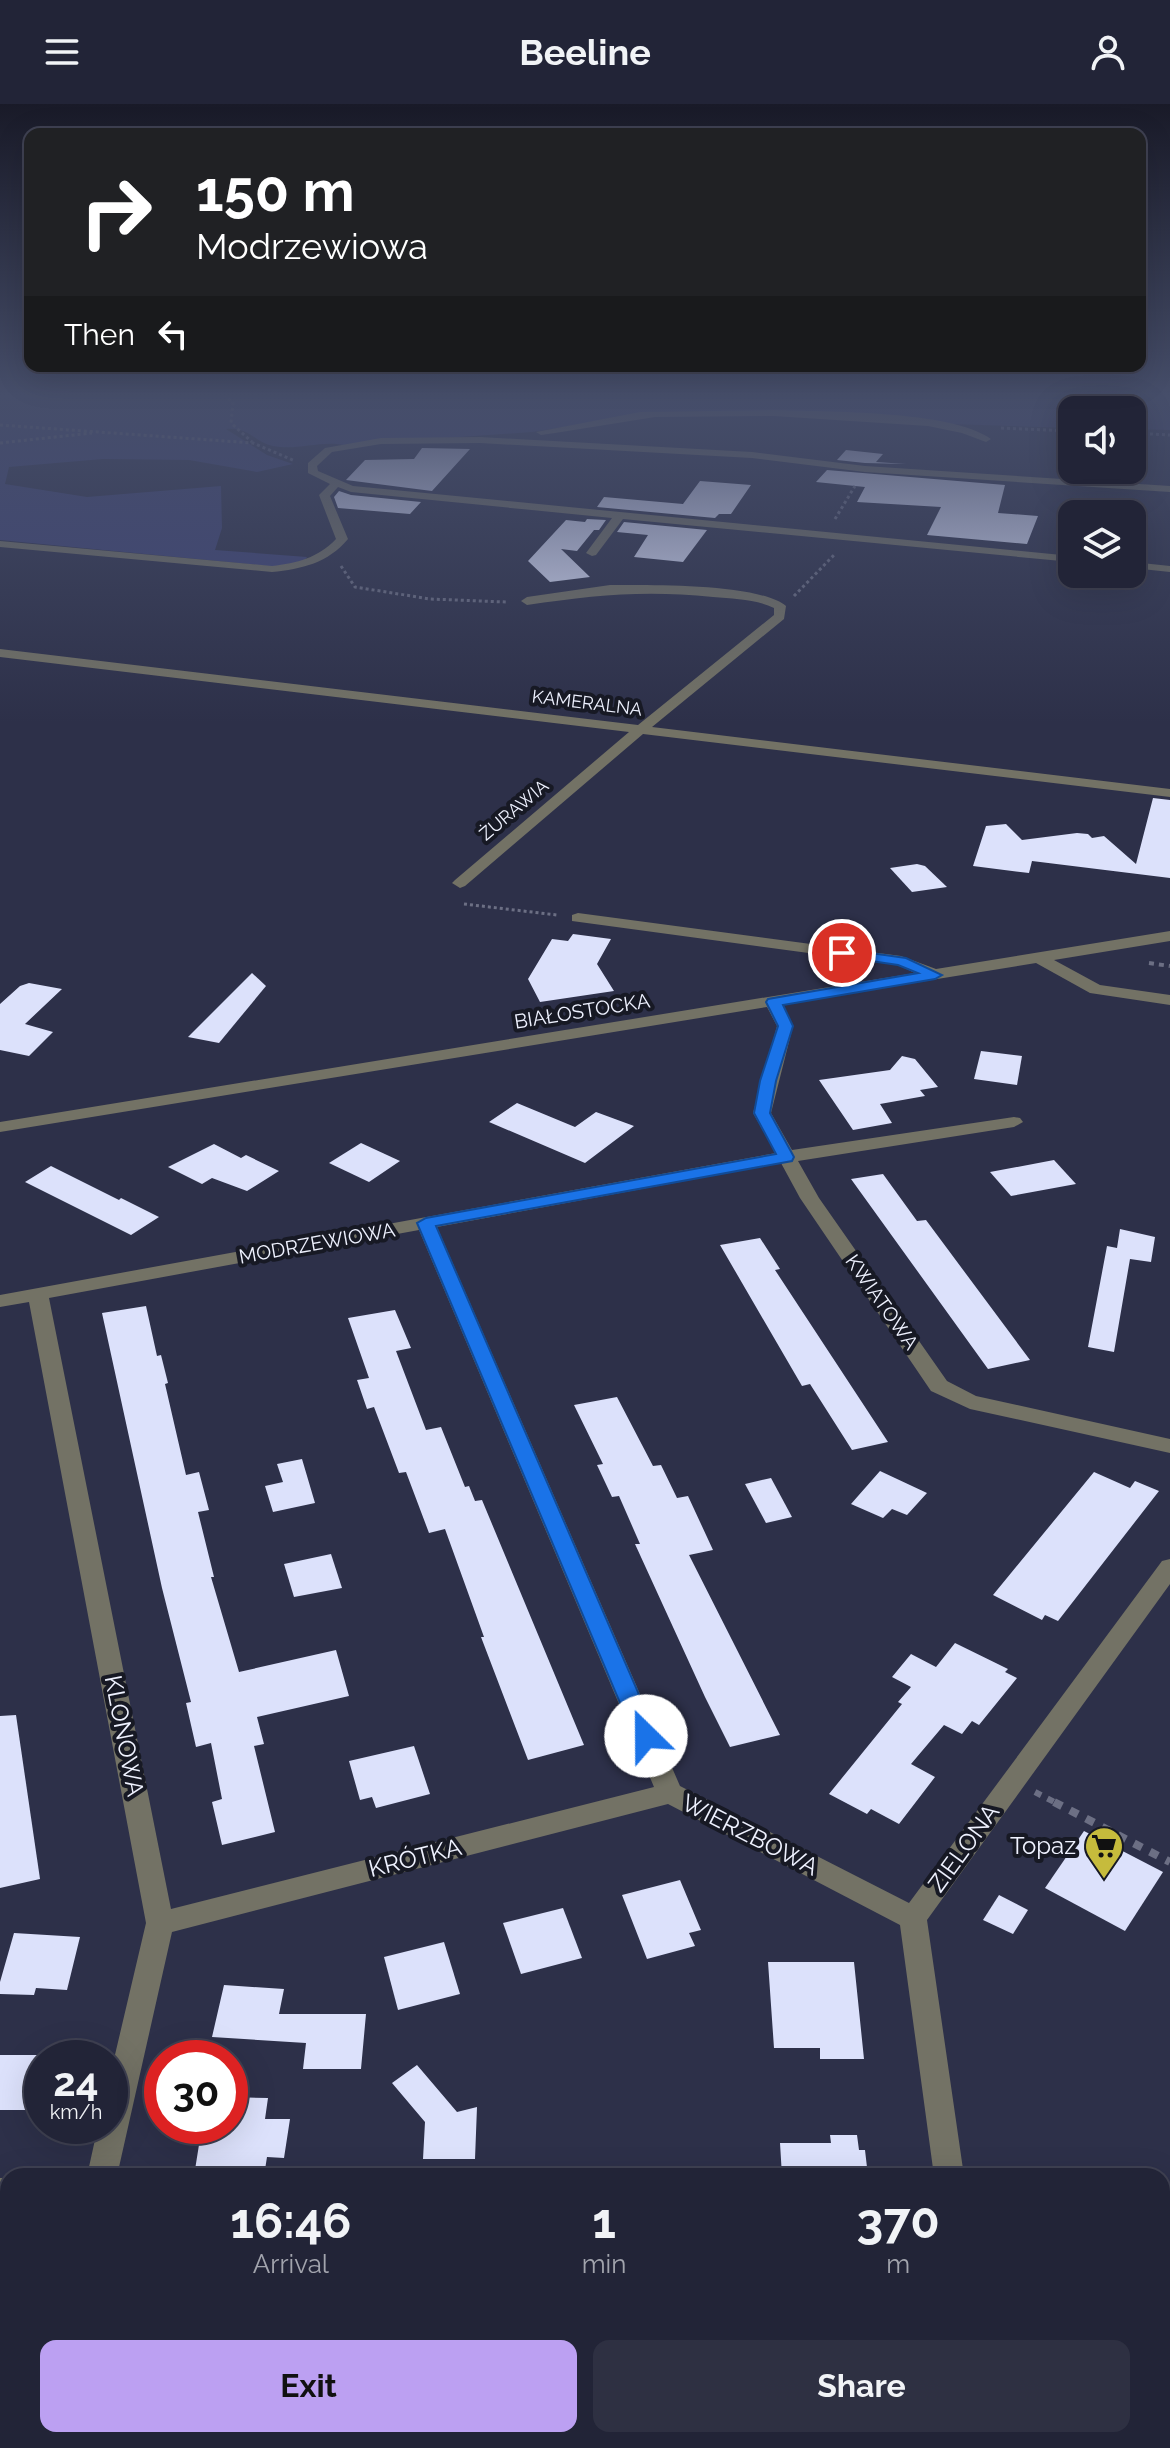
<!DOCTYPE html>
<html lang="en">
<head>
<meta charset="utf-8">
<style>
	:root { --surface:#222437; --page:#2e3042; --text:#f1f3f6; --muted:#a2a4ad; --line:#3f4152; --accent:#bca0f2 }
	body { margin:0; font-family:Raleway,sans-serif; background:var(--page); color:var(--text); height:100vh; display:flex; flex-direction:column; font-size:30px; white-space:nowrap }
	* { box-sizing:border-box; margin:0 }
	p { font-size:26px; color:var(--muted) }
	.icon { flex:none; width:44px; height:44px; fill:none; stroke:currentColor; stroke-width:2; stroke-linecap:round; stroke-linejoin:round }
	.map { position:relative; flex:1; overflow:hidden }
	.drawer { position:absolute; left:0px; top:2064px; width:1170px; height:280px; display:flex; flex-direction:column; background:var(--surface); border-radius:24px 24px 0 0; box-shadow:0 8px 32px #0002,0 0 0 2px var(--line) }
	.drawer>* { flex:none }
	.banner { position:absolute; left:24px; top:24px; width:1122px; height:244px; border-radius:16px; box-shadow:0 8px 32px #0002,0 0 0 2px var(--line); background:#202124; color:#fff; overflow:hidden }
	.buttons { position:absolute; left:1058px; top:292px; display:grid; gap:16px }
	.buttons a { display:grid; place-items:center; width:88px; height:88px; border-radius:16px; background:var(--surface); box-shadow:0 8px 32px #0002,0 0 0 2px var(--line); font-size:40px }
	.speed { position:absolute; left:24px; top:1936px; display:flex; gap:16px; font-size:40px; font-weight:700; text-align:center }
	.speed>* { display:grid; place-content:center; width:104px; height:104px; border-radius:50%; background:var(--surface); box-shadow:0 8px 32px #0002,0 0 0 2px var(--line); line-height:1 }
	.speed small { font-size:20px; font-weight:400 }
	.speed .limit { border:12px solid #d22; background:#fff; color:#111 }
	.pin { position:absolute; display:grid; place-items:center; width:68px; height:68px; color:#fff; margin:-34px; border:4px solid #fff; border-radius:50%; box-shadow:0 2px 8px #0007 }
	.me { position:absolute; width:88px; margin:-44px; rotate:337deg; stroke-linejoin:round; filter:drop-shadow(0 0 6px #0008) }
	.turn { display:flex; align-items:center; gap:28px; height:168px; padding:0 40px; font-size:36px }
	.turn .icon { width:104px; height:104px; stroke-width:2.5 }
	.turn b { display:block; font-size:56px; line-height:68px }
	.then { display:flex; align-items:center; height:76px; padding:0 40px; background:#0003; gap:16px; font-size:30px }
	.eta { display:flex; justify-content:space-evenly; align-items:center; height:136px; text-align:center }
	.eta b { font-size:48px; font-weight:700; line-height:56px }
	.cta { display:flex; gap:16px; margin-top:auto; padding:16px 40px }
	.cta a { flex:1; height:92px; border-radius:16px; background:var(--accent); color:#111; font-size:32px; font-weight:700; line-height:92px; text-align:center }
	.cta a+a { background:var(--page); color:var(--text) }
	header { display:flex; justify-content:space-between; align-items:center; height:104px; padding:0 40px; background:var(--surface); font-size:36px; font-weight:700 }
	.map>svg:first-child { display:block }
	.green { fill:#3e4376 }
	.building { fill:#dce1fb }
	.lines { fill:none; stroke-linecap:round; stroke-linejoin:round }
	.path-far3 { stroke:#6c6f84; stroke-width:3; stroke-dasharray:3 3; stroke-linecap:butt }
	.path-far2 { stroke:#6c6f84; stroke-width:4; stroke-dasharray:5 5; stroke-linecap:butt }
	.path-far1 { stroke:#6c6f84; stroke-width:6; stroke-dasharray:7 7; stroke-linecap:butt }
	.path { stroke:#6c6f84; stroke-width:8; stroke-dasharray:9 9; stroke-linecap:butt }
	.minor { fill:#737265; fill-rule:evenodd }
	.route { fill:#1a73e8; stroke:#114b97; stroke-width:2 }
	.labels { text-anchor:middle; stroke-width:8; stroke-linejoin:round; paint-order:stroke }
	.far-street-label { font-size:18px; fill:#eff2ff; stroke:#171924 }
	.street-label { font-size:20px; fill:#eff2ff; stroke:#171924 }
	.near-street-label { font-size:24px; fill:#eff2ff; stroke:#171924 }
	.near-poi-label { font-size:24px; fill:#eff2ff; stroke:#171924; text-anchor:end }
</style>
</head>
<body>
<header><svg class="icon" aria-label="menu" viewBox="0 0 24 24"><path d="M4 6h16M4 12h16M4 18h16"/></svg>Beeline<svg class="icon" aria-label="person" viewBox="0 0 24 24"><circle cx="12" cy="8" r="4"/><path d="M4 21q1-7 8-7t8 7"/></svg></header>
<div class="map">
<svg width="1170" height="2344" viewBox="0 0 1170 2344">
	<rect width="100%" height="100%" fill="#2d3049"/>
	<path class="green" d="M0 291H1170V326L1132 325V306H1072V324L951 320 858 310 696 307 661 308 532 328 344 341C320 336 297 347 273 342 254 338 250 323 226 325L267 351 293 360 257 368 189 356 103 355 9 363 5 380 87 393 221 382 222 424 215 446 307 453 303 459 278 463 0 436Z"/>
	<g class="building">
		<polygon points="422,344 470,345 432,387 346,376 365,356 414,355"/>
		<polygon points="846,346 883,350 876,358 906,360 865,359 837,356"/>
		<polygon points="827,366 1005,381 998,409 1038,412 1027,440 927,431 941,403 857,398 865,383 816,378"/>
		<polygon points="700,377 751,381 731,410 719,410 715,414 597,403 604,393 683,400"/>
		<polygon points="339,387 351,391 421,398 410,410 338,404 334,393"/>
		<polygon points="587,415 606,416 599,426 594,426 577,447 561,445 590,473 550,478 528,457 566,416 585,418"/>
		<polygon points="624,418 707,426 683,458 634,453 648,431 617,428"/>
		<polygon points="1153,694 1170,696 1170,774 1032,757 1029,769 973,762 986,722 1006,720 1022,736 1077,729 1088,730 1092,734 1104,732 1136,760"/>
		<polygon points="917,760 925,762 947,783 912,788 890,764"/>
		<polygon points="573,830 611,835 597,860 614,887 540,898 528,875 552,835 568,837"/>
		<polygon points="252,869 266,882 219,939 188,933"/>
		<polygon points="29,879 62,885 25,920 53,928 29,952 0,946 0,900 20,882"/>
		<polygon points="981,947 1022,952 1017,981 974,975"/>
		<polygon points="902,952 915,955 938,983 920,986 925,992 880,1000 892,1019 853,1026 819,976 890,966"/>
		<polygon points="517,999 575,1023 596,1008 634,1022 585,1059 489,1018"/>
		<polygon points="361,1039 400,1057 369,1078 329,1059"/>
		<polygon points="214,1040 241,1054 246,1051 279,1067 247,1087 212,1074 202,1080 168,1063"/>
		<polygon points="1054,1056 1076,1080 1011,1092 990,1068"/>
		<polygon points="51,1062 119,1096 121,1094 159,1113 131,1131 25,1078"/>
		<polygon points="883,1070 917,1117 926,1116 1030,1256 988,1265 851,1075"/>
		<polygon points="1120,1125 1155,1133 1151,1158 1130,1155 1114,1248 1088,1243 1107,1142 1117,1144"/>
		<polygon points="760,1134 780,1165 775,1166 888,1338 852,1346 810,1280 802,1282 720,1141"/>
		<polygon points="146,1202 157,1252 161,1251 168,1279 165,1280 186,1371 199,1368 209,1406 198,1408 214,1473 211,1473 239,1568 336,1546 349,1592 257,1613 264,1640 254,1642 275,1728 222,1741 212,1698 222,1695 211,1639 196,1643 186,1599 191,1598 162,1484 102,1209"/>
		<polygon points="395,1206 411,1244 396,1247 426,1326 441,1323 465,1383 469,1382 475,1397 482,1396 584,1641 528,1656 481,1533 484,1533 445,1425 429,1429 406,1368 399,1369 374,1303 367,1305 357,1276 369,1274 348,1214"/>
		<polygon points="617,1293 653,1362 661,1361 677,1394 688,1392 713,1446 689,1451 780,1631 730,1643 705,1593 635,1440 640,1440 619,1392 612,1393 597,1361 603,1360 574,1301"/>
		<polygon points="302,1355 315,1399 273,1408 265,1382 283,1378 277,1360"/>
		<polygon points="880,1367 927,1389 907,1411 892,1405 883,1414 851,1400"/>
		<polygon points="1094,1368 1130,1384 1135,1377 1159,1387 1058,1517 1045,1511 1042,1516 993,1491"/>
		<polygon points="771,1374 792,1413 766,1419 745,1380"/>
		<polygon points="331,1450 342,1484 294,1493 284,1460"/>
		<polygon points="955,1539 1008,1565 1005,1568 1017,1574 979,1621 972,1617 962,1630 944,1621 911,1660 935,1673 899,1720 871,1705 867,1710 829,1690 902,1600 898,1598 911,1583 892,1573 911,1550 936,1563"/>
		<polygon points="16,1611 40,1775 0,1784 0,1612"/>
		<polygon points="414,1642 430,1690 376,1704 372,1693 360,1696 349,1657"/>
		<polygon points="1084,1727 1163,1768 1125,1827 1045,1784"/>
		<polygon points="680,1776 701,1826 689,1829 695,1842 647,1855 622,1791"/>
		<polygon points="999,1791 1028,1806 1013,1830 983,1816"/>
		<polygon points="563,1804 582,1854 521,1870 503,1819"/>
		<polygon points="14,1829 80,1833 67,1886 36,1884 34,1891 0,1890 0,1878"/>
		<polygon points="444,1838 460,1890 398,1906 384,1853"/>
		<polygon points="768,1858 854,1858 864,1955 820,1955 820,1944 774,1944"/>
		<polygon points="224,1881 284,1885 279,1910 366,1910 361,1965 303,1965 306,1939 212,1933"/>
		<polygon points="0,1951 42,1951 42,1991 38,2006 0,2006"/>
		<polygon points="417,1961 457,2008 477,2003 475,2055 423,2055 425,2018 392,1979"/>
		<polygon points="230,1993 268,1994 265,2015 290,2015 284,2054 267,2053 264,2072 194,2072 202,2022 230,2022"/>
		<polygon points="830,2031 857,2031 859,2046 865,2046 868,2072 782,2072 780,2039 831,2039"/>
	</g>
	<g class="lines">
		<g class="path-far3">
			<polyline points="223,291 233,298 231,319 252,338"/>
			<polyline points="0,321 253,339 295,357"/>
			<polyline points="1001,324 1072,327"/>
			<polyline points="1132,329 1170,331"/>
			<polyline points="0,339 92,329"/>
			<polyline points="835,415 855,382"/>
			<polyline points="341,462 355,483 430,495 506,498"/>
			<polyline points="794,492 834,451"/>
			<polyline points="464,800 557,811"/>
		</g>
		<polyline class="path-far2" points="1149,859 1170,862"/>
		<polyline class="path-far1" points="1035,1688 1058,1700"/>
		<polyline class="path" points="1054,1698 1170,1758"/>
		<g class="minor">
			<path d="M774 306C826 308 951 306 991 335L986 338 962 329 928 322 774 312 655 313 555 329 541 331 536 328 640 308Z"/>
			<path d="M480 333 752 348 865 362 1170 382V388L865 368 752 354 480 339 381 340 332 348 317 362 318 367 353 382 1072 452V458L623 415 596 451 592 452 586 449 612 414 351 388 338 383 330 392 348 435C328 459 302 465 272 468L0 443V437L272 462C297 459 318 454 336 435L319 391 330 380 308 369V359L325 344 381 334Z"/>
			<polygon points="1132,458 1170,462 1170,468 1132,464"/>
			<path d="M610 481C649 481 758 479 786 502L784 515 652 623 1170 685V693L643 630 465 782 460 784 452 779 455 776 629 628 0 553V545L638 621 774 511V504C755 495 734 495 713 493 644 486 595 491 527 501L521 497 527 493Z"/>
			<path d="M578 809 901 852 936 865 1170 827V837L1054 856 1100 881 1170 891V901L1090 889 1036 859 782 900 793 922 771 1009 792 1046 1014 1013 1020 1014 1023 1018 1014 1023 798 1057 819 1094 947 1277 976 1292 1170 1335V1349L970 1305 931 1287 800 1094 781 1059 437 1123 680 1682 909 1799 1162 1457 1170 1455V1480L927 1816 964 2072H934L900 1821 668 1700 172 1828 117 2072H87L98 2022H110V1972L146 1819 29 1198 0 1203V1191L776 1049 753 1009 777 922 767 903 0 1028V1018L915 869 898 861 572 817V811ZM419 1126 654 1683 171 1805 49 1194Z"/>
			<rect x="0" y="2074" width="8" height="30"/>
			<polygon points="41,2336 75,2336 74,2344 40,2344"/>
			<polygon points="419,2336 453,2336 452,2344 418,2344"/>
			<polygon points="970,2336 1004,2336 1005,2344 971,2344"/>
		</g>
	</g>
	<linearGradient id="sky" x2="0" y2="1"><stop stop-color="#191a28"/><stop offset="0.47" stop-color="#464e6a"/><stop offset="1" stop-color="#464e6a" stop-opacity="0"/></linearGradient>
	<rect width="1170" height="619" fill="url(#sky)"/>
	<polygon class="route" points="842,845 906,854 942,871 935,875 783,901 793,922 776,977 770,1009 794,1053 792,1057 436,1122 657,1632 654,1639 646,1641 638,1639 634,1632 417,1119 426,1114 776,1050 754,1009 760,977 778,922 766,898 768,895 918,869 898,861 837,852 835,849"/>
	<defs>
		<symbol id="supermarket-pin" viewBox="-11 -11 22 30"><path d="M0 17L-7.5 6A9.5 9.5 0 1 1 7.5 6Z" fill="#c6bb3c" stroke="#171924"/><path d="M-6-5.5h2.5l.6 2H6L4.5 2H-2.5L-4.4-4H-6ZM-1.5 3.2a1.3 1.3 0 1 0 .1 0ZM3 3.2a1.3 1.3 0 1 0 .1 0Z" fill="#111"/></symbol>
	</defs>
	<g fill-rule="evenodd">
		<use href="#supermarket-pin" x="1082" y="1720" width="44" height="60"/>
	</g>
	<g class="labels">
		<g class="far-street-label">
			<text transform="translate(587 599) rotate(7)" y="6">KAMERALNA</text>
			<text transform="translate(514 706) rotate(-40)" y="6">ŻURAWIA</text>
		</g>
		<g class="street-label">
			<text transform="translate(582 907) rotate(-9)" y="7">BIAŁOSTOCKA</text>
			<text transform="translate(317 1139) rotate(-10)" y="7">MODRZEWIOWA</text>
			<text transform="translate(882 1198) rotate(55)" y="7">KWIATOWA</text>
		</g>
		<g class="near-street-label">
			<text transform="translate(124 1632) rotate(79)" y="8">KLONOWA</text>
			<text transform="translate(750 1731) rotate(27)" y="8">WIERZBOWA</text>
			<text transform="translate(964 1744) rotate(-54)" y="8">ZIELONA</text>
			<text transform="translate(415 1754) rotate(-14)" y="8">KRÓTKA</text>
		</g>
		<g class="near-poi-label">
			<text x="1076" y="1750">Topaz</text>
		</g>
	</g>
</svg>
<div class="buttons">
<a><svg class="icon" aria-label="sound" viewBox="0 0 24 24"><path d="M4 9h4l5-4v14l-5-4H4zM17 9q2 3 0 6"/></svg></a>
<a><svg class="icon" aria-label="layers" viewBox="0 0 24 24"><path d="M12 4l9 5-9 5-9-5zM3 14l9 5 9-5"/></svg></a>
</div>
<div class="speed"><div>24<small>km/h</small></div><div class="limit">30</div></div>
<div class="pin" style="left:842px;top:849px;background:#d93025"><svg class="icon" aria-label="arrive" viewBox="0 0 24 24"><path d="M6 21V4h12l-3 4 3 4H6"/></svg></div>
<svg class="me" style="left:646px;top:1632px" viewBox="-20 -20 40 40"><circle r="19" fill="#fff"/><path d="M0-13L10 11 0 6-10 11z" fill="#1a73e8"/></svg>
<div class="banner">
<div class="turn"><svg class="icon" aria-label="right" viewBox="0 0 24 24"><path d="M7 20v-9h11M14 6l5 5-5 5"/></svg><div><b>150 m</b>Modrzewiowa</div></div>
<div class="then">Then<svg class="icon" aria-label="left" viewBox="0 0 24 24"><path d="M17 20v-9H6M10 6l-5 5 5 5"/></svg></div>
</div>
<section class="drawer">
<div class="eta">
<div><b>16:46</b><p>Arrival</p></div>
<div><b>1</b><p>min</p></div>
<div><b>370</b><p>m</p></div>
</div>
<div class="cta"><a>Exit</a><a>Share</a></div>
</section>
</div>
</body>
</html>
